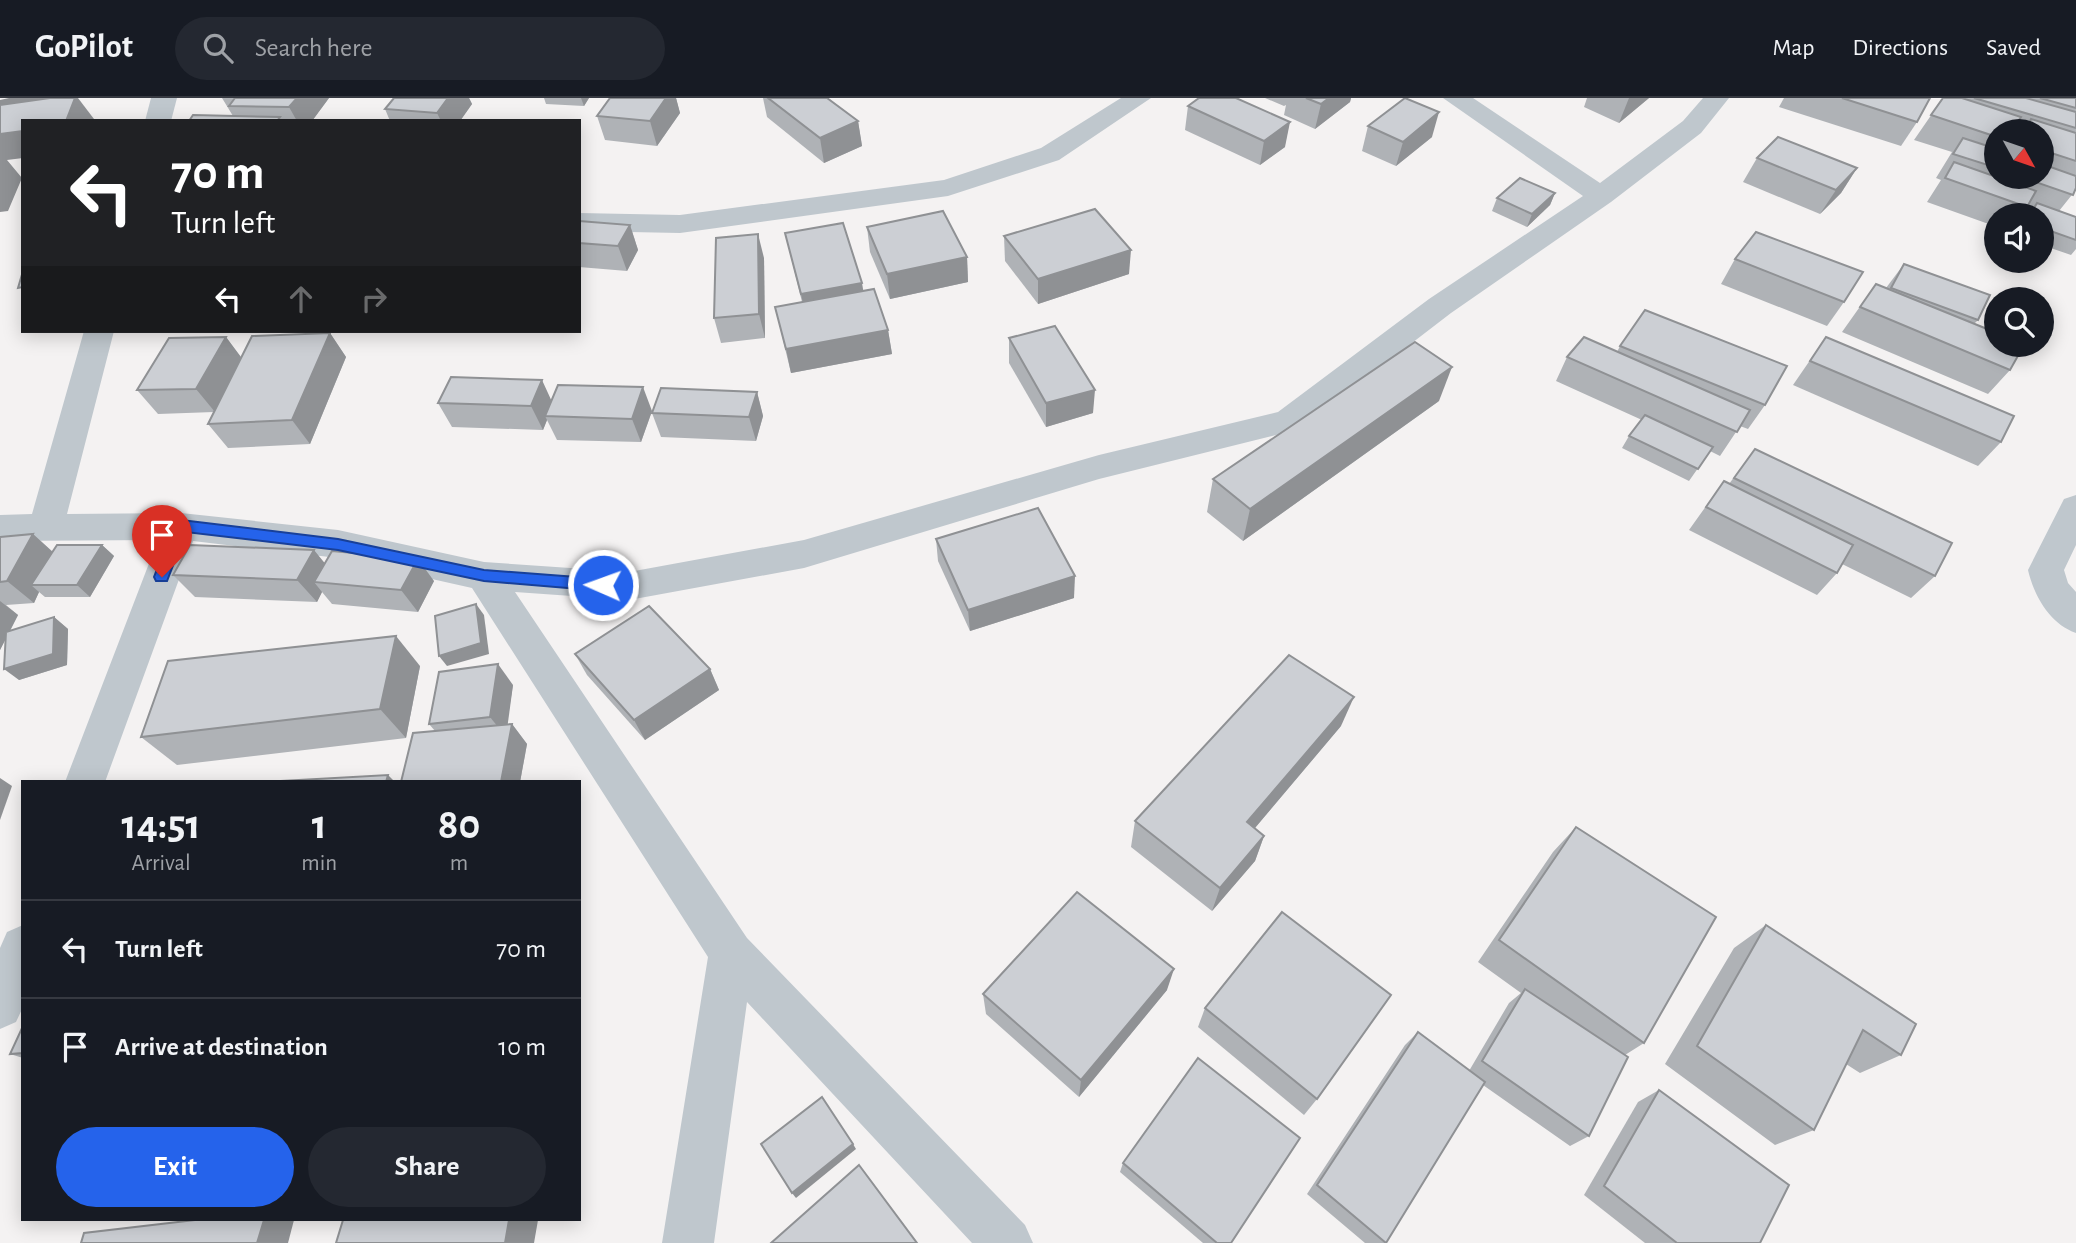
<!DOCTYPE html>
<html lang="en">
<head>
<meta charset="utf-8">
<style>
	:root { --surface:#171b24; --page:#242831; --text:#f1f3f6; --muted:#9ea1a6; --line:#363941; --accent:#2563eb }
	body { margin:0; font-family:"Alegreya Sans",sans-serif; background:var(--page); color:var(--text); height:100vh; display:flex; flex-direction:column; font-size:26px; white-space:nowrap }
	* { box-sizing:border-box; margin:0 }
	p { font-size:23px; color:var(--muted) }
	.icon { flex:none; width:38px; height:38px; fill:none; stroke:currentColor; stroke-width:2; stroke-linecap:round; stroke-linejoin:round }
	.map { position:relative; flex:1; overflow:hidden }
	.drawer { position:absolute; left:21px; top:682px; width:560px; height:441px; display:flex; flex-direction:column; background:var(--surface); border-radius:0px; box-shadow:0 4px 18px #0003 }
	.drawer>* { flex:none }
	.hud { position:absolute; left:21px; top:21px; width:560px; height:214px; border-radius:0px; box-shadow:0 4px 18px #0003; background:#202124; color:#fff; overflow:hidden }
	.needle { width:46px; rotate:130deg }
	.fabs { position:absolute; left:1984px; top:21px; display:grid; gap:14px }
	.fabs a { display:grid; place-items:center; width:70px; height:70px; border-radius:50%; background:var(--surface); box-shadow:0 4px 18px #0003; font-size:35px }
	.pin { position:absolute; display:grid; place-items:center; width:60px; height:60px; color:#fff; margin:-72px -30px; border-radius:50% 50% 50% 0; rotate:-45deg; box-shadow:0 0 7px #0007 }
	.pin .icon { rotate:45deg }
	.me { position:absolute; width:77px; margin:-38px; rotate:272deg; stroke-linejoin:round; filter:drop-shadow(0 0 5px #0008) }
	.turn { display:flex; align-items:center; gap:24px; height:147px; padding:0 35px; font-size:32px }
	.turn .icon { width:91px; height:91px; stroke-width:2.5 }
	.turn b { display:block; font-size:49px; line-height:60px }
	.lanes { display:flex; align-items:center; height:66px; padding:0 35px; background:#0003; justify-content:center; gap:35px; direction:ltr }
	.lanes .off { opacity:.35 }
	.eta { display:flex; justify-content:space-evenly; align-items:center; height:119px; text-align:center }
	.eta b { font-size:42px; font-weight:700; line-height:49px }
	.cta { display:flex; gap:14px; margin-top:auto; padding:14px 35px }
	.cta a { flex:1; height:80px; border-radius:42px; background:var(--accent); color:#fff; font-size:28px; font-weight:700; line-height:80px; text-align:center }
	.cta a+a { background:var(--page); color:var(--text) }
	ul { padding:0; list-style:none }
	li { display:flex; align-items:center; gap:21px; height:98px; padding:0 35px; border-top:2px solid var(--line) }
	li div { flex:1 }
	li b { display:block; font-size:26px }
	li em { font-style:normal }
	header { display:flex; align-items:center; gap:42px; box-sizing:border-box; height:98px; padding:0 35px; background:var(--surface); border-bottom:2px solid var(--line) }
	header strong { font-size:33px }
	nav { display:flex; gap:38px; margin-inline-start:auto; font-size:24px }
	.search { width:490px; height:63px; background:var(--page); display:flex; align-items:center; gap:18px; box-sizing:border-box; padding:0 24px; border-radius:38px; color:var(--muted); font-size:26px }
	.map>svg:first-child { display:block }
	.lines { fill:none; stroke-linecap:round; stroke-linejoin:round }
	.minor { fill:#bfc7cd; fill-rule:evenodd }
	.wall { fill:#afb2b6; fill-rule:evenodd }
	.shaded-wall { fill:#8f9194 }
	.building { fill:#cccfd4; stroke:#8f9194; stroke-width:2 }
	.route { fill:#2563eb; stroke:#184099; stroke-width:2 }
</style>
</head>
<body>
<header>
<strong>GoPilot</strong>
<div class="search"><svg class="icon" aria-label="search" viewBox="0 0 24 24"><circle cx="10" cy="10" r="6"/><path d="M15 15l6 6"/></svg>Search here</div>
<nav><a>Map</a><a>Directions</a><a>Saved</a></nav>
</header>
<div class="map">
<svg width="2076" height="1145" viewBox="0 0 2076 1145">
	<rect width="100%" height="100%" fill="#f4f2f2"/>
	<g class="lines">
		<g class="minor">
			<polygon points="151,0 177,0 171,23 145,23"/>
			<polygon points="1121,0 1151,0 1059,62 948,98 680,135 579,133 579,115 680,117 944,82 1041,50"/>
			<polygon points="1443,0 1473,0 1600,85 1683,23 1703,0 1729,0 1701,35 1611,104 1451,215 1300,331 1099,381 804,470 629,502 515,494 747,840 1025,1127 1033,1145 972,1145 747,904 714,1145 662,1145 708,859 472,490 338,460 193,443 105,684 65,684 158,442 0,443 0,417 32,416 84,233 114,233 67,416 181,415 338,432 484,464 629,474 804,442 1099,357 1278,314 1429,201 1583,98"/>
			<path d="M2076 397V447L2064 472 2068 485 2076 494V535C2050 526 2034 498 2028 472L2064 401Z"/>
			<polygon points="23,827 23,909 16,924 0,931 0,850 7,834"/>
		</g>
	</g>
	<g class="wall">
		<polygon points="222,0 329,0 312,23 189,23 233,18"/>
		<polygon points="394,0 469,0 472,6 460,23 390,23 385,11"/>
		<polygon points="544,0 589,0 584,8 546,6"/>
		<polygon points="610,0 676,0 680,15 657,48 605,42 597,18"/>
		<polygon points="763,0 827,0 858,23 862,48 824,65 767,19"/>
		<polygon points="1265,0 1351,0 1350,4 1315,31 1284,17 1286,7 1284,8"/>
		<polygon points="1587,0 1649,0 1619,25 1584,9"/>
		<polygon points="1784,0 1930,0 1917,24 1901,48 1779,9"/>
		<path d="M1943 0H2076V93H2075L2059 113 2076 119V151L2071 157 2042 147V117H2028L2031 113 2025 111 2020 117H1997V129L1927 104 1941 82 1936 80 1952 54 1914 42ZM1997 33H2042V79H1997Z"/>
		<polygon points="1188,8 1285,49 1260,67 1185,32"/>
		<polygon points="1368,28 1432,39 1396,68 1362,53"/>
		<polygon points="1757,60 1857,70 1841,95 1820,116 1743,84"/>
		<polygon points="1555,95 1550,107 1527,129 1492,113 1497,100"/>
		<polygon points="579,123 630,127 638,152 627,173 579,169"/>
		<polygon points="867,129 967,159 968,184 890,201 870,154"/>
		<polygon points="785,135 863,193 888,232 892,256 791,275 775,209 802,204"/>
		<polygon points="1004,138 1129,176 1038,206 1005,163"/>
		<polygon points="764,160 765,240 721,245 714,220"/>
		<polygon points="1735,161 1844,204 1827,228 1721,186"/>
		<polygon points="1904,166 1978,222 1974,226 2010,272 1988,296 1842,234 1876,186 1886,190"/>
		<polygon points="274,233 347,233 346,234"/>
		<polygon points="330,235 346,259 310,346 228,350 208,326 214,314 158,316 137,292 226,239 241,260"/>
		<polygon points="1826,239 2001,344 1978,368 1793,287"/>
		<polygon points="1009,240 1093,315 1046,329 1009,265"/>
		<polygon points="1620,248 1765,307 1748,331 1740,328 1720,358 1710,353 1689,383 1622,350 1629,338 1642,322 1556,283 1567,259 1617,254"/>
		<polygon points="757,294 763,318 756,343 661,339 652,315"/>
		<polygon points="551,302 652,313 641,344 557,342 547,322 543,332 452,329 438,305"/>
		<polygon points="1439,303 1243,443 1207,414 1213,381"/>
		<polygon points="1755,351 1935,478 1911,500 1842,466 1837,475 1817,497 1689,432 1724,383 1729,386"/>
		<polygon points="33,436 53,454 102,447 114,458 90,499 45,499 39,494 34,505 6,507 18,517 10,533 54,519 68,531 67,567 19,582 6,540 0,552 0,439"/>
		<polygon points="936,441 1074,500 970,533 938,463"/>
		<polygon points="325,465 434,483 418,514 332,506 322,494 317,504 195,499 173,477"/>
		<polygon points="575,556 710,571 719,592 645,642 587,577"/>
		<polygon points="420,568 406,640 177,667 141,639"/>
		<polygon points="513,587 507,626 512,626 527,646 520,684 401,684 435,633 429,626"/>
		<polygon points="1341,628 1255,730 1264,738 1255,763 1212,813 1131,749 1135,723"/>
		<polygon points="1576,729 1644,945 1625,957 1589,1038 1570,1048 1483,987 1386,1145 1365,1145 1307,1096 1405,947 1418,934 1469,973 1509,905 1521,895 1478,864 1553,754"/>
		<polygon points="1766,827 1901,957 1860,975 1846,966 1814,1032 1775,1047 1665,966 1734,850"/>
		<polygon points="1167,892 1079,999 986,916 983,896"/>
		<polygon points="1205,910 1317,1001 1304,1017 1198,929"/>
		<polygon points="23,928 23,960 10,956"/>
		<polygon points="1659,992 1760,1145 1645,1145 1584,1097 1638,1004"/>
		<polygon points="1123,1065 1231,1145 1203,1145 1120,1074"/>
	</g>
	<g class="shaded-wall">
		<polygon points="9,0 47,0 0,28 0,2"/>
		<polygon points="75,0 78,0 94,21 93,23 66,23"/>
		<polygon points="297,0 329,0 312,23 297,23 289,9"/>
		<polygon points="448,0 469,0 472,6 460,23 441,23 437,15"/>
		<polygon points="581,0 589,0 584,8"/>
		<polygon points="666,0 676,0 680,15 657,48 650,23"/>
		<polygon points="1329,0 1351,0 1350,4 1315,31 1321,6"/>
		<polygon points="1629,0 1649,0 1619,25"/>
		<polygon points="1439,14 1432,39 1396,68 1403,44"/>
		<polygon points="858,23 862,48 824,65 820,40"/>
		<polygon points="1290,24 1285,49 1260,67 1264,43"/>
		<polygon points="23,33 23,60 7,62 22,80 8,113 0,114 0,36"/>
		<polygon points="1857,70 1841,95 1820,116 1836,92"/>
		<polygon points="1555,95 1550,107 1527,129 1532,116"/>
		<polygon points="630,127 638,152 627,173 618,148"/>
		<polygon points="758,136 764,160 765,240 759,216"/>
		<polygon points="1131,152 1129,176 1038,206 1038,181"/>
		<polygon points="967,159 968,184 890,201 887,176"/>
		<polygon points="862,185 866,209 806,220 801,196"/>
		<polygon points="888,232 892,256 791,275 786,251"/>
		<polygon points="330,235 346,259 310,346 292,322"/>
		<polygon points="226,239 244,263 215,314 196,291"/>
		<polygon points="1452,269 1439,303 1243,443 1250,411"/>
		<polygon points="542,282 553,306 545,318 547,322 543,332 531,308"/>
		<polygon points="643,289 652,313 641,344 632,321"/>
		<polygon points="1095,292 1093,315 1046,329 1046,305"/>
		<polygon points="757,294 763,318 756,343 749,319"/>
		<polygon points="33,436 58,459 31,487 39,494 34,505 7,483"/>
		<polygon points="102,447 114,458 90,499 77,487"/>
		<polygon points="314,452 332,474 314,484 322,494 317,504 297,482"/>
		<polygon points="418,461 434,483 418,514 401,492"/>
		<polygon points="1075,478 1074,500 970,533 968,512"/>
		<polygon points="0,503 18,517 0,552"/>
		<polygon points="476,506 484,517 489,556 447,568 439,558"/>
		<polygon points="54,519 68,531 67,567 19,582 4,571"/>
		<polygon points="396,538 420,568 406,640 380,611"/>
		<polygon points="498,566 513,587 506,639 490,619"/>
		<polygon points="710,571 719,592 645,642 634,622"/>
		<polygon points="1354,599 1341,628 1238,750 1247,724"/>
		<polygon points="512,626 527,646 520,684 501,684"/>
		<polygon points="388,677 395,684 386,684"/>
		<polygon points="0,680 12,688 0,722"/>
		<polygon points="1264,738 1255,763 1212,813 1220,790"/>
		<polygon points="1174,871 1167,892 1079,999 1081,982"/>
		<polygon points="853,1046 856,1051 796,1100 792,1095"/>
		<polygon points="264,1122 294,1122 288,1145 257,1145"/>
		<polygon points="509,1122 538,1122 534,1145 505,1145"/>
	</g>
	<g class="building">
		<polygon points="50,0 75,0 66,23 23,23 23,33 0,36 0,7"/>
		<polygon points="235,0 297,0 289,9 229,8"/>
		<polygon points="394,0 448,0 437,15 385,11"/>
		<polygon points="610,0 666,0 650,23 597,18"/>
		<polygon points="768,0 827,0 858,23 820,40"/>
		<polygon points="1199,0 1236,0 1290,24 1264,43 1188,8"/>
		<polygon points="1306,0 1329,0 1321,6"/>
		<polygon points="1405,0 1439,14 1403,44 1368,28"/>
		<polygon points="1842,0 1930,0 1917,24"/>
		<polygon points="1943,0 1962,0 2021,19 2012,33 1997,33 1997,39 1931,17"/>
		<polygon points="1974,0 2026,0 2076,14 2076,30"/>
		<polygon points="2040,0 2076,0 2076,10"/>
		<polygon points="193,17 280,19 277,23 189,23"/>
		<polygon points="2031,21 2076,35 2076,63 2042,52 2042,33 2026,33"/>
		<polygon points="1778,39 1857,70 1836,92 1757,60"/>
		<polygon points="1963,40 1997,51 1997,70 1953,56"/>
		<polygon points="1954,64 2036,93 2027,109 1945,80"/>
		<polygon points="2042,66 2076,78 2076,90 2073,97 2021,79 2042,79"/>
		<polygon points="1520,80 1555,95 1532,116 1497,100"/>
		<polygon points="2037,105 2076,119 2076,142 2042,130 2042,117 2030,117"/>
		<polygon points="1095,111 1131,152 1038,181 1004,138"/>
		<polygon points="943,113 967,159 887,176 867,129"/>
		<polygon points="579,123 630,127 618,148 579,145"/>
		<polygon points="843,125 862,185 801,196 785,135"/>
		<polygon points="1756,134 1863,174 1844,204 1735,161"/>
		<polygon points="758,136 759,216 714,220 716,140"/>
		<polygon points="1904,166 1990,197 1978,222 1891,190"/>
		<polygon points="23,173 23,189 18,190"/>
		<polygon points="1876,186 1997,235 1997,247 2024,247 2010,272 1860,209"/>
		<polygon points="874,191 888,232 786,251 775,209"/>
		<polygon points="1645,212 1787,268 1765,307 1620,248"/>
		<polygon points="1055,228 1095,292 1046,305 1009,240"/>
		<polygon points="330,235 292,322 208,326 252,238"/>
		<polygon points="226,239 196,291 137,292 169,240"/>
		<polygon points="1584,239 1750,312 1737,334 1567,259"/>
		<polygon points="1826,239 2014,318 2001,344 1810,263"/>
		<polygon points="1415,244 1452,269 1250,411 1213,381"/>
		<polygon points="451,279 542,282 531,308 438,305"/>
		<polygon points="558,287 643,289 632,321 545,318"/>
		<polygon points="661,290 757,294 749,319 652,315"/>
		<polygon points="1645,317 1713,349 1698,371 1629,338"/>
		<polygon points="1755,351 1952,445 1935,478 1734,380"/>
		<polygon points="1724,383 1853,447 1837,475 1706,409"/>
		<polygon points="1038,410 1075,478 968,512 936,441"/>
		<polygon points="33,436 7,483 0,484 0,439"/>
		<polygon points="57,447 102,447 77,487 31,487"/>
		<polygon points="190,447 314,452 297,482 173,477"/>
		<polygon points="332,453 418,461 401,492 314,484"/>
		<polygon points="476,506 481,545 439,558 435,518"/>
		<polygon points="649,508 710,571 634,622 575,556"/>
		<polygon points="54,519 53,556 4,571 6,534"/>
		<polygon points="396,538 380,611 141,639 168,563"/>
		<polygon points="1289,557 1354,599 1247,724 1264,738 1220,790 1135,723"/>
		<polygon points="498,566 490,619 429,626 439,574"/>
		<polygon points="512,626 501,684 401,684 413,635"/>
		<polygon points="388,677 386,684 280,684 281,683"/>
		<polygon points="1576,729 1716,819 1644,945 1499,842"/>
		<polygon points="1077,794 1174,871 1081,982 983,896"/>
		<polygon points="1282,814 1391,897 1317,1001 1205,910"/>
		<polygon points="1766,827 1916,926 1901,957 1863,932 1814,1032 1697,948"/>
		<polygon points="1525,891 1628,959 1589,1038 1482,963"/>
		<polygon points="23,928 23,955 10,956"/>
		<polygon points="1418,934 1485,984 1386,1145 1317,1087"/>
		<polygon points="1198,960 1300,1040 1231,1145 1217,1145 1123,1065"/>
		<polygon points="1659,992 1789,1087 1760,1145 1677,1145 1604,1088"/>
		<polygon points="822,999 853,1046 792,1095 761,1046"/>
		<polygon points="859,1067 917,1145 771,1145"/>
		<polygon points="195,1122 264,1122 257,1145 81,1145 84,1135"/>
		<polygon points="343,1122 509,1122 505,1145 336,1145"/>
	</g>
	<polygon class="route" points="181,422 338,441 484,472 603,481 611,487 603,493 484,483 338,452 186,434 167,483 156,483 154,479 174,428"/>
</svg>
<div class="fabs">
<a><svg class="needle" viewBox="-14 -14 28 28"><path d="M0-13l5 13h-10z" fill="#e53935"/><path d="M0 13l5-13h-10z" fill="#9ea1a6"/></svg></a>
<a><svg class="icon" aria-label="sound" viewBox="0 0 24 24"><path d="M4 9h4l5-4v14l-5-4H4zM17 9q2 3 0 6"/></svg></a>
<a><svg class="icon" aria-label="search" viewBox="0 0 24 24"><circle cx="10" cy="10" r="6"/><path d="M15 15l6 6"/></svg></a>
</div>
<div class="pin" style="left:162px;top:479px;background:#d93025"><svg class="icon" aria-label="arrive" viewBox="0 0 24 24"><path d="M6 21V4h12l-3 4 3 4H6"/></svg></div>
<svg class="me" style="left:603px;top:487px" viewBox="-20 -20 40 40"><circle r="17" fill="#2563eb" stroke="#fff" stroke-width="3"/><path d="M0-11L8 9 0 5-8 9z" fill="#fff"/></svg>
<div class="hud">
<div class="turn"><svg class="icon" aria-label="left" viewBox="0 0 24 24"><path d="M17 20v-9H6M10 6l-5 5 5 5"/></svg><div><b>70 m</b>Turn left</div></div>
<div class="lanes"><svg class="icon" aria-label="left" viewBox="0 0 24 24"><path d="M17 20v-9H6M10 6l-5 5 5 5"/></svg><svg class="icon off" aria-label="ahead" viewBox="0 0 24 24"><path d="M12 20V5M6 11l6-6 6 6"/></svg><svg class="icon off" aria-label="right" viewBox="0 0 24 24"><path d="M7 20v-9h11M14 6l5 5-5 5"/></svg></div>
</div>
<section class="drawer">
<div class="eta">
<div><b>14:51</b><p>Arrival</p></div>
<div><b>1</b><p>min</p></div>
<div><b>80</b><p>m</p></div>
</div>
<ul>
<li><svg class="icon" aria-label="left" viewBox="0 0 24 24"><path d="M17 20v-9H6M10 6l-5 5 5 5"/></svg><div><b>Turn left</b></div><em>70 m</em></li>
<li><svg class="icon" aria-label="arrive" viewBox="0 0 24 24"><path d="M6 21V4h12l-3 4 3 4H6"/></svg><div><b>Arrive at destination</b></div><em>10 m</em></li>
</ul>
<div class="cta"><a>Exit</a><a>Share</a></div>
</section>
</div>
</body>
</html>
